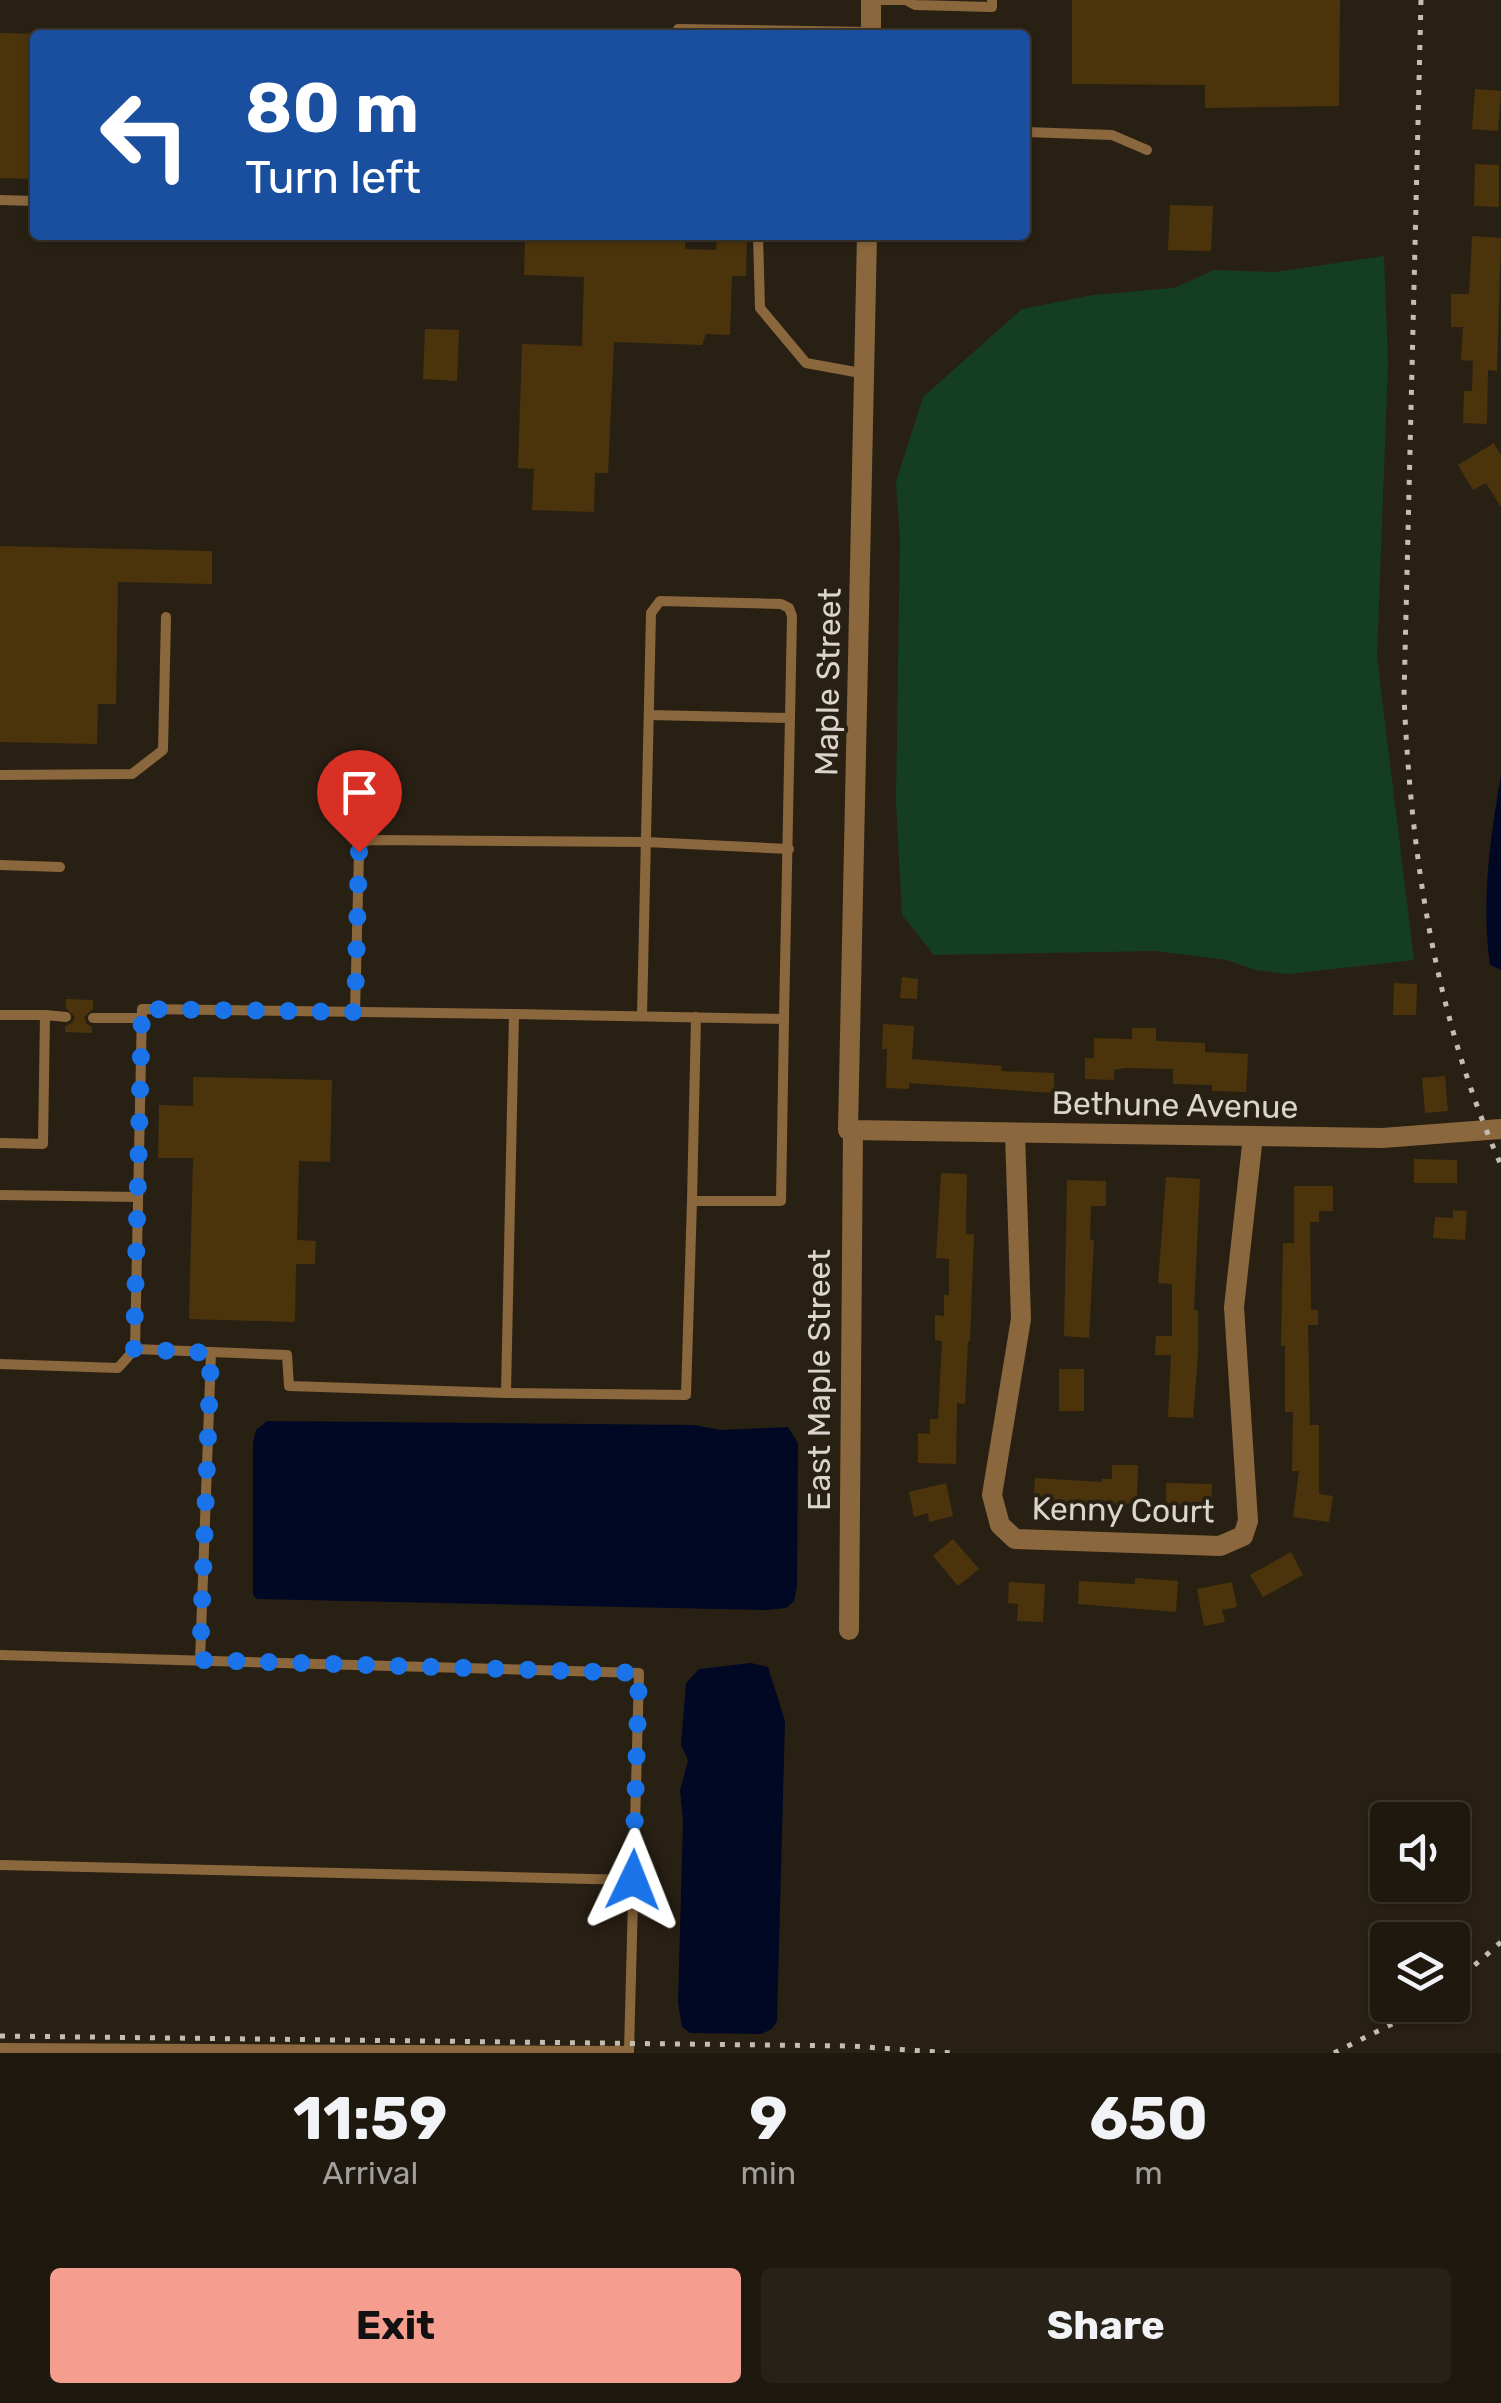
<!DOCTYPE html>
<html lang="en">
<head>
<meta charset="utf-8">
<style>
	:root { --surface:#1f180f; --page:#272118; --text:#f1f3f6; --muted:#a1a09e; --line:#3c372f; --accent:#f59d8f }
	body { margin:0; font-family:Rubik,sans-serif; background:var(--page); color:var(--text); height:100vh; display:flex; flex-direction:column; font-size:38px; white-space:nowrap }
	* { box-sizing:border-box; margin:0 }
	p { font-size:32px; color:var(--muted) }
	.icon { flex:none; width:55px; height:55px; fill:none; stroke:currentColor; stroke-width:2; stroke-linecap:round; stroke-linejoin:round }
	.map { position:relative; height:2053px; overflow:hidden }
	.drawer { display:flex; flex-direction:column; background:var(--surface); flex:1 }
	.drawer>* { flex:none }
	.banner { position:absolute; left:30px; top:30px; width:1000px; height:210px; border-radius:10px; box-shadow:0 2px 8px #0004,0 0 0 2px var(--line); background:#1a4fa0; color:#fff; overflow:hidden }
	.controls { position:absolute; left:1370px; top:1802px; display:grid; gap:20px }
	.controls a { display:grid; place-items:center; width:100px; height:100px; border-radius:10px; background:var(--surface); box-shadow:0 2px 8px #0004,0 0 0 2px var(--line); font-size:50px }
	.pin { position:absolute; display:grid; place-items:center; width:85px; height:85px; color:#fff; margin:-102px -42px; border-radius:50% 50% 50% 0; rotate:-45deg; box-shadow:0 0 10px #0007 }
	.pin .icon { rotate:45deg }
	.me { position:absolute; width:110px; margin:-55px; rotate:2deg; stroke-linejoin:round; filter:drop-shadow(0 0 8px #0008) }
	.turn { display:flex; align-items:center; gap:35px; height:210px; padding:0 50px; font-size:45px }
	.turn .icon { width:130px; height:130px; stroke-width:2.5 }
	.turn b { display:block; font-size:70px; line-height:85px }
	.eta { display:flex; justify-content:space-evenly; align-items:center; height:170px; text-align:center }
	.eta b { font-size:60px; font-weight:700; line-height:70px }
	.cta { display:flex; gap:20px; margin-top:auto; padding:20px 50px }
	.cta a { flex:1; height:115px; border-radius:10px; background:var(--accent); color:#111; font-size:40px; font-weight:700; line-height:115px; text-align:center }
	.cta a+a { background:var(--page); color:var(--text) }
	.map>svg:first-child { display:block }
	.green { fill:#153e20 }
	.water { fill:#000823 }
	.building { fill:#4b340b }
	.lines { fill:none; stroke-linecap:round; stroke-linejoin:round }
	.lane { stroke:#8b673d; stroke-width:10 }
	.street { stroke:#8b673d; stroke-width:20 }
	.rail { stroke:#c3bdb4; stroke-width:5; stroke-dasharray:5 10; stroke-linecap:butt }
	.route { stroke:#1a73e8; stroke-width:18; stroke-dasharray:0 32.4 }
	.labels { text-anchor:middle; stroke-width:8; stroke-linejoin:round; paint-order:stroke }
	.street-label { font-size:32px; fill:#dad5cc; stroke:#292014 }
</style>
</head>
<body>
<div class="map">
<svg width="1501" height="2053" viewBox="0 0 1501 2053">
	<rect width="100%" height="100%" fill="#292014"/>
	<polygon class="green" points="1384,256 1388,363 1377,657 1414,960 1288,974 1255,970 1227,960 1156,951 934,955 902,915 896,801 900,539 896,482 923,397 1022,309 1093,295 1174,288 1214,270 1275,272"/>
	<g class="water">
		<path d="M1501 775V970L1490 965C1481 903 1490 837 1501 775Z"/>
		<polygon points="267,1421 694,1425 721,1430 788,1427 798,1443 797,1587 794,1601 786,1608 766,1610 257,1599 253,1595 253,1442 256,1430"/>
		<polygon points="751,1663 768,1667 785,1721 777,2021 772,2029 761,2034 690,2033 682,2027 678,2003 683,1820 680,1791 688,1760 681,1745 686,1683 699,1669"/>
	</g>
	<g class="building">
		<polygon points="1072,0 1340,0 1339,106 1205,108 1205,85 1072,84"/>
		<polygon points="0,33 35,34 35,179 0,178"/>
		<polygon points="1475,89 1501,91 1498,131 1472,129"/>
		<polygon points="1475,164 1499,165 1499,207 1474,206"/>
		<polygon points="1170,205 1213,206 1211,251 1168,250"/>
		<polygon points="525,235 686,235 685,249 716,250 717,235 747,235 746,276 732,276 730,335 706,334 702,345 614,342 608,473 595,473 594,512 532,510 534,469 518,468 522,344 582,346 584,277 524,275"/>
		<polygon points="1472,236 1501,238 1497,371 1488,370 1487,424 1463,423 1464,391 1472,391 1473,361 1461,360 1463,327 1451,327 1451,294 1469,294"/>
		<polygon points="425,329 459,330 457,381 423,379"/>
		<polygon points="1494,443 1501,455 1501,507 1486,483 1473,490 1458,465"/>
		<polygon points="0,546 212,551 212,584 118,582 116,704 98,704 97,744 0,742"/>
		<polygon points="902,977 918,979 917,999 900,998"/>
		<polygon points="1394,983 1417,984 1416,1015 1393,1015"/>
		<polygon points="66,999 93,1000 93,1009 84,1017 86,1023 92,1027 92,1033 65,1032 65,1026 72,1023 75,1017 66,1008"/>
		<polygon points="883,1024 914,1026 912,1059 1002,1066 1001,1071 1054,1073 1054,1093 909,1083 909,1089 886,1088 887,1049 882,1049"/>
		<polygon points="1132,1028 1156,1028 1156,1041 1205,1043 1205,1052 1248,1054 1246,1092 1212,1091 1212,1085 1173,1084 1173,1069 1125,1068 1114,1070 1114,1080 1085,1079 1085,1058 1094,1058 1094,1038 1132,1039"/>
		<polygon points="1445,1076 1448,1111 1425,1113 1422,1078"/>
		<polygon points="193,1077 332,1080 330,1162 299,1161 297,1240 316,1241 315,1264 296,1264 295,1322 189,1319 193,1158 158,1158 159,1105 193,1106"/>
		<polygon points="1414,1159 1457,1160 1457,1183 1414,1183"/>
		<polygon points="941,1173 967,1174 966,1234 974,1234 970,1341 968,1341 965,1404 957,1403 956,1464 918,1463 918,1433 930,1434 930,1419 938,1419 942,1341 935,1340 935,1315 944,1316 944,1295 949,1295 949,1259 936,1258"/>
		<polygon points="1166,1177 1200,1179 1194,1310 1198,1310 1198,1355 1193,1418 1168,1417 1171,1355 1155,1355 1156,1336 1172,1336 1172,1284 1158,1283"/>
		<polygon points="1067,1180 1106,1181 1106,1206 1091,1206 1090,1240 1094,1240 1089,1338 1064,1336"/>
		<polygon points="1294,1186 1333,1186 1333,1211 1319,1211 1319,1222 1310,1222 1311,1310 1318,1310 1318,1325 1308,1325 1310,1425 1319,1425 1319,1494 1333,1496 1329,1522 1293,1517 1299,1471 1292,1471 1293,1412 1285,1412 1285,1346 1281,1346 1283,1243 1294,1243"/>
		<polygon points="1453,1210 1467,1211 1465,1240 1433,1238 1435,1217 1453,1218"/>
		<rect x="1059" y="1369" width="25" height="42"/>
		<polygon points="1112,1465 1138,1465 1137,1504 1079,1503 1079,1507 1033,1504 1035,1478 1102,1482 1102,1479 1112,1479"/>
		<polygon points="946,1483 953,1516 929,1522 928,1513 914,1517 909,1492"/>
		<polygon points="1166,1483 1212,1484 1211,1508 1166,1508"/>
		<polygon points="953,1539 979,1569 958,1586 933,1556"/>
		<polygon points="1291,1552 1303,1575 1263,1597 1250,1575"/>
		<polygon points="1135,1578 1178,1581 1176,1612 1078,1604 1079,1581 1135,1584"/>
		<polygon points="1009,1582 1045,1584 1043,1622 1017,1621 1018,1604 1008,1603"/>
		<polygon points="1232,1582 1237,1607 1222,1610 1225,1622 1204,1626 1197,1589"/>
	</g>
	<g class="lines">
		<g class="lane">
			<polyline points="871,0 906,0 915,5 992,7 992,0"/>
			<polyline points="678,29 871,32"/>
			<polyline points="1025,132 1112,135 1147,150"/>
			<polyline points="0,200 35,201"/>
			<polyline points="758,235 760,308 806,363 866,374"/>
			<polyline points="649,715 790,718"/>
			<polyline points="0,775 132,774 163,750 166,617"/>
			<polyline points="0,865 60,867"/>
			<polygon points="142,1009 514,1014 506,1393 289,1386 287,1355 135,1349"/>
			<polyline points="355,1012 359,852 362,844 369,840 646,842 789,849"/>
			<polyline points="514,1014 784,1019 781,1201 692,1201 696,1017"/>
			<polyline points="0,1015 45,1015 43,1144 0,1143"/>
			<polyline points="45,1015 66,1017"/>
			<polyline points="642,1016 651,613 660,601 781,604 789,608 792,616 784,1019"/>
			<polyline points="93,1018 142,1018"/>
			<polyline points="0,1195 138,1197"/>
			<polyline points="0,1364 118,1368 135,1349"/>
			<polyline points="506,1393 686,1395 692,1201"/>
			<polyline points="0,1655 639,1673 629,2051 0,2048"/>
			<polyline points="200,1661 211,1353"/>
			<polyline points="0,1865 633,1880"/>
		</g>
		<g class="street">
			<polyline points="871,35 871,0"/>
			<polyline points="867,235 848,1130 1382,1138 1501,1129"/>
			<polyline points="1015,1133 1021,1319 992,1495 1000,1525 1015,1539 1220,1546 1243,1536 1248,1521 1234,1307 1253,1136"/>
			<polyline points="849,1630 853,1130"/>
		</g>
		<g class="rail">
			<path d="M1421 0 1404 696C1411 856 1435 1017 1501 1165"/>
			<polyline points="1452,1985 1501,1942"/>
			<polyline points="0,2036 851,2046 952,2053"/>
			<polyline points="1334,2053 1430,2005"/>
		</g>
	</g>
	<g class="lines">
		<polyline class="route" points="359,852 355,1012 142,1009 134,1349 211,1353 200,1660 639,1673 633,1880"/>
	</g>
	<g class="labels">
		<g class="street-label">
			<text transform="translate(828 682) rotate(-89)" y="11">Maple Street</text>
			<text transform="translate(1175 1105) rotate(1)" y="11">Bethune Avenue</text>
			<text transform="translate(819 1380) rotate(-90)" y="11">East Maple Street</text>
			<text transform="translate(1123 1510) rotate(1)" y="11">Kenny Court</text>
		</g>
	</g>
</svg>
<div class="controls">
<a><svg class="icon" aria-label="sound" viewBox="0 0 24 24"><path d="M4 9h4l5-4v14l-5-4H4zM17 9q2 3 0 6"/></svg></a>
<a><svg class="icon" aria-label="layers" viewBox="0 0 24 24"><path d="M12 4l9 5-9 5-9-5zM3 14l9 5 9-5"/></svg></a>
</div>
<div class="pin" style="left:359px;top:852px;background:#d93025"><svg class="icon" aria-label="arrive" viewBox="0 0 24 24"><path d="M6 21V4h12l-3 4 3 4H6"/></svg></div>
<svg class="me" style="left:633px;top:1880px" viewBox="-20 -20 40 40"><path d="M0-17L14 15 0 8-14 15z" fill="#1a73e8" stroke="#fff" stroke-width="4"/></svg>
<div class="banner">
<div class="turn"><svg class="icon" aria-label="left" viewBox="0 0 24 24"><path d="M17 20v-9H6M10 6l-5 5 5 5"/></svg><div><b>80 m</b>Turn left</div></div>
</div>
</div>
<section class="drawer">
<div class="eta">
<div><b>11:59</b><p>Arrival</p></div>
<div><b>9</b><p>min</p></div>
<div><b>650</b><p>m</p></div>
</div>
<div class="cta"><a>Exit</a><a>Share</a></div>
</section>
</body>
</html>
